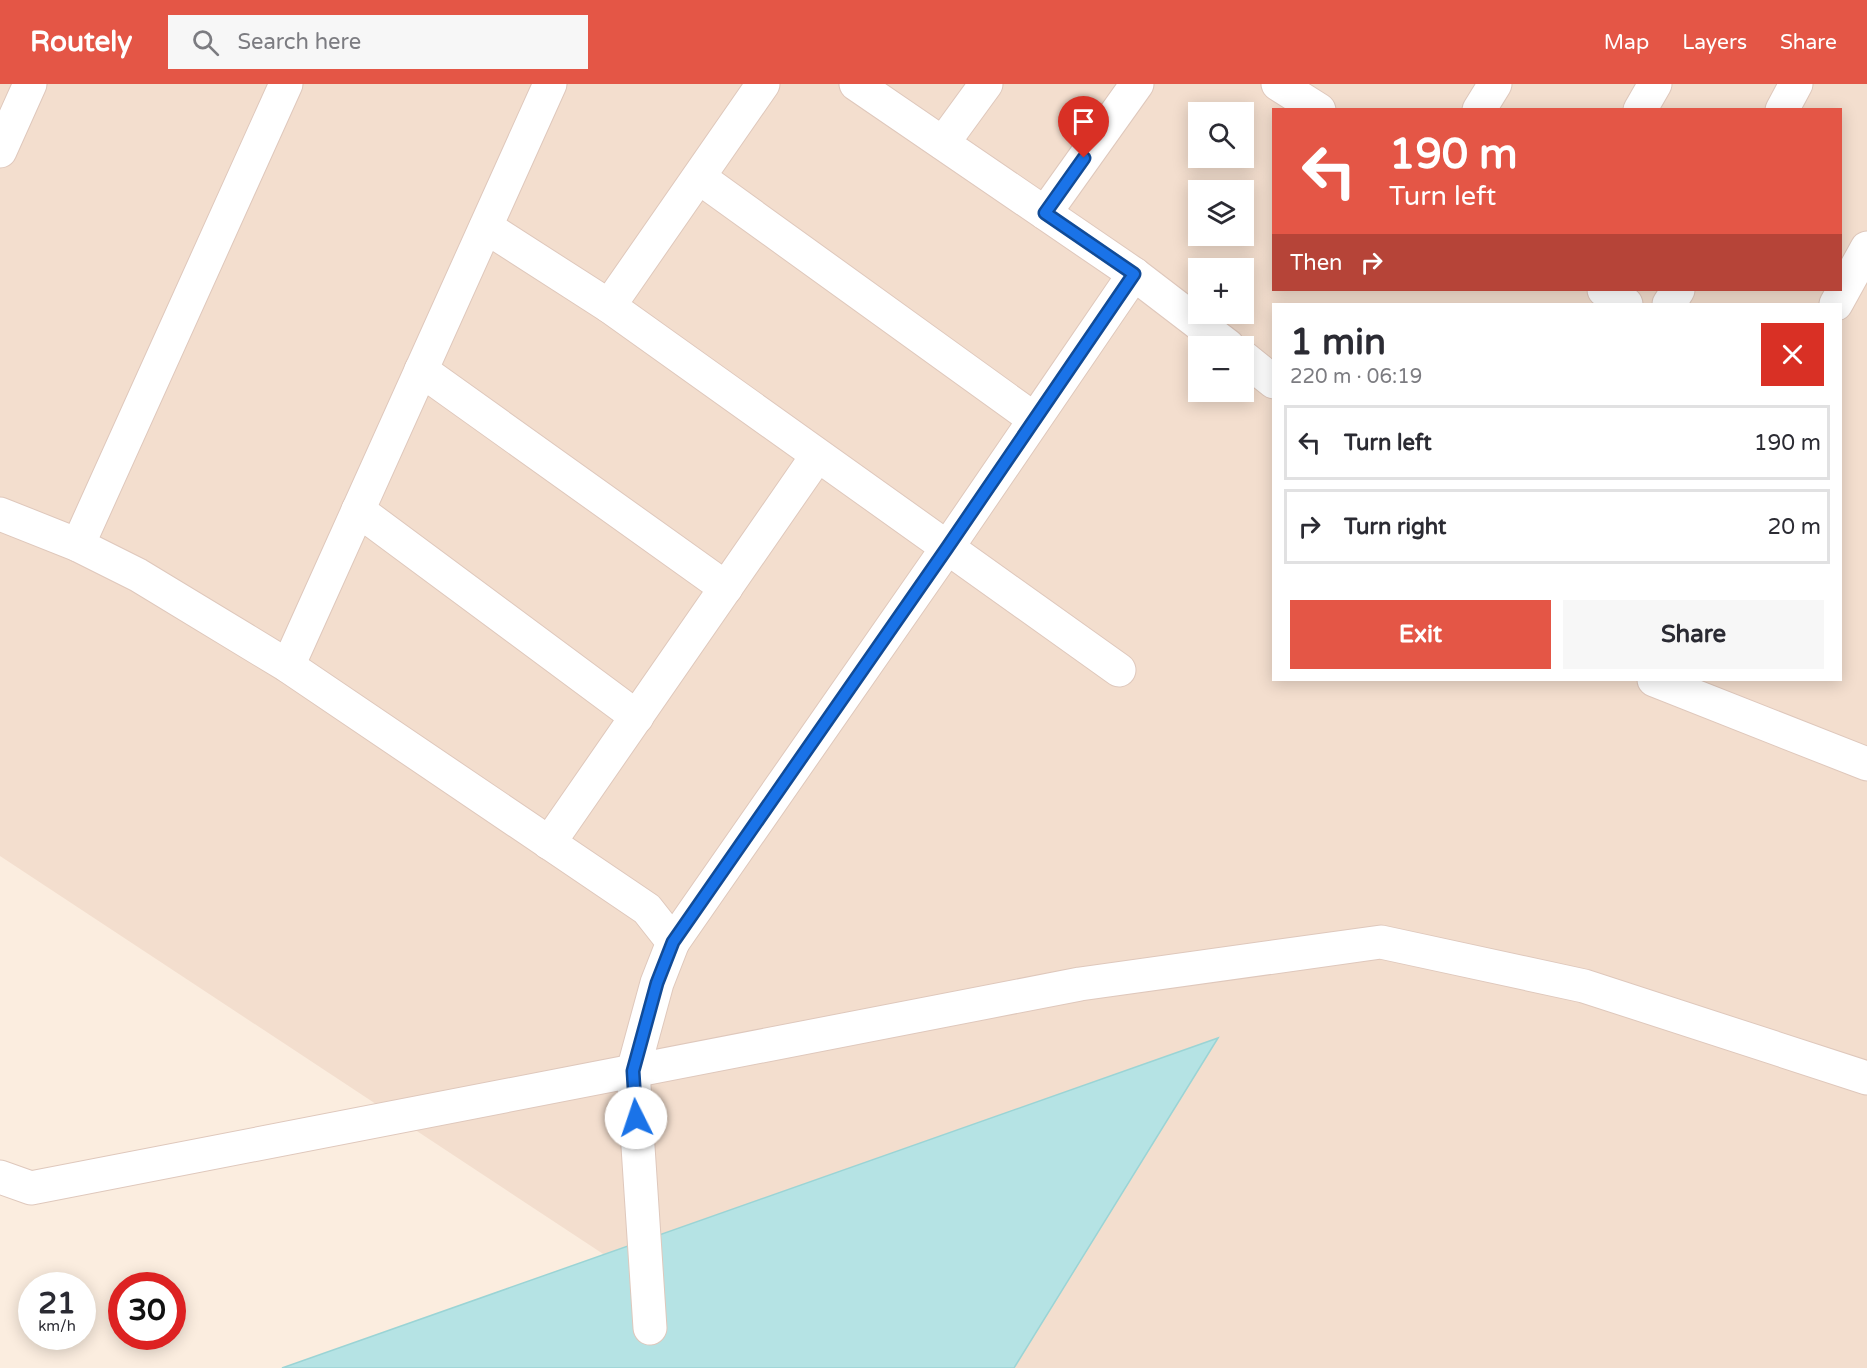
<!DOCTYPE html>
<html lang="en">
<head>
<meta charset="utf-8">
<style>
	:root { --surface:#fff; --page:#f7f7f7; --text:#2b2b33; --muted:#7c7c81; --line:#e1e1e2; --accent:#e45646 }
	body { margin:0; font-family:"Varela Round",sans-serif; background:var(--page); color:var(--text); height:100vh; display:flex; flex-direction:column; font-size:22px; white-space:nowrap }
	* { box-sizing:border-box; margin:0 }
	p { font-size:20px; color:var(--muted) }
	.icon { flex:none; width:33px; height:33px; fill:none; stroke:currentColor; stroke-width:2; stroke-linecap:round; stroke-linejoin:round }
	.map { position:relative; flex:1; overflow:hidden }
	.sheet { position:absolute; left:1272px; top:219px; width:570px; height:378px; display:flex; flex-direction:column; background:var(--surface); border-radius:0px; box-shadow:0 3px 15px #0003 }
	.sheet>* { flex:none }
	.banner { position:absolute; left:1272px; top:24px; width:570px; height:183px; border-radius:0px; box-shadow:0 3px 15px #0003; background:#e45646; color:#fff; overflow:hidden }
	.controls { position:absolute; left:1188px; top:18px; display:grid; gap:12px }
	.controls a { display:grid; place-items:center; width:66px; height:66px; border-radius:0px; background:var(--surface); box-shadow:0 3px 15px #0003; font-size:30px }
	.speed { position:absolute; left:18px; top:1188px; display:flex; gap:12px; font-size:30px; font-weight:700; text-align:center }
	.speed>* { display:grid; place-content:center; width:78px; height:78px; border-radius:50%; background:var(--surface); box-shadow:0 3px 15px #0003; line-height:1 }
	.speed small { font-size:15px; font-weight:400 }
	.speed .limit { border:9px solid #d22; background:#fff; color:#111 }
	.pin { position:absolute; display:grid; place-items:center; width:51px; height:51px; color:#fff; margin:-62px -26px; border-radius:50% 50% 50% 0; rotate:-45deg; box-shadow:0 0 6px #0007 }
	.pin .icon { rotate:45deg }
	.me { position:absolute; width:66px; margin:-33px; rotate:356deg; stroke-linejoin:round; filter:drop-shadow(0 0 4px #0008) }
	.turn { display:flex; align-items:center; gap:21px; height:126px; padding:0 18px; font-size:27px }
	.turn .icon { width:78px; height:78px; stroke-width:2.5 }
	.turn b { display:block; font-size:42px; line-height:51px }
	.then { display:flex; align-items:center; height:57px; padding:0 18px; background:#0003; gap:12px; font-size:22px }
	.round { display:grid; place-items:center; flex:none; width:63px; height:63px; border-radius:0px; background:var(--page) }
	.head { display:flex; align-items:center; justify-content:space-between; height:102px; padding:0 18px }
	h1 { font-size:36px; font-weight:700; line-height:45px }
	.action { display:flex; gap:12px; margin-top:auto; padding:12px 18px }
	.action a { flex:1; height:69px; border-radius:0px; background:var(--accent); color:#fff; font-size:24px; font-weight:700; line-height:69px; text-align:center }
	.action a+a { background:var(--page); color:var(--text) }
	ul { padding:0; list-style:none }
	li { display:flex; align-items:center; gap:18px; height:75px; margin:0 12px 9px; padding:0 6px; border:3px solid var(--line); border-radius:0px }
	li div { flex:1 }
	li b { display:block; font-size:22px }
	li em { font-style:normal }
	header { display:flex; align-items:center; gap:36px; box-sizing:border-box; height:84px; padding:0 30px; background:var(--accent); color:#fff }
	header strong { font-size:28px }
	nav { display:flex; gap:33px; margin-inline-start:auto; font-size:21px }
	.search { width:420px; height:54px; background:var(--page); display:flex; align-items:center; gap:15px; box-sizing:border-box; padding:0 21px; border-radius:0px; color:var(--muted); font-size:22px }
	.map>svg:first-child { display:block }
	.residential { fill:#f3dece; fill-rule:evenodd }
	.water { fill:#b5e3e4; stroke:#9bd4d5; stroke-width:1.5 }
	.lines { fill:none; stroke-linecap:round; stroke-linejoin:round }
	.street-casing { stroke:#dfc8bc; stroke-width:35 }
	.street { stroke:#fff; stroke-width:33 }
	.route-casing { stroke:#114b97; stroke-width:15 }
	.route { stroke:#1a73e8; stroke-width:10 }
</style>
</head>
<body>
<header>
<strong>Routely</strong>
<div class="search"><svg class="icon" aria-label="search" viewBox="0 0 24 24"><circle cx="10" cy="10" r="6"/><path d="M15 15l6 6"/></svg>Search here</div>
<nav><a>Map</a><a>Layers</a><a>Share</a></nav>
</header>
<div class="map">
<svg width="1867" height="1284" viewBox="0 0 1867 1284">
	<rect width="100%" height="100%" fill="#fbeddf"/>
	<path class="residential" d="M0 0H1867V1284H776L0 772ZM1274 26H1840V206H1274ZM1198 28H1244V74H1198ZM1198 106H1244V152H1198ZM1198 184H1244V230H1198ZM1274 220H1840V596H1274ZM1198 262H1244V308H1198Z"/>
	<polygon class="water" points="1218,954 1014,1284 282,1284"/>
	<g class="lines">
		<defs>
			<g id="street">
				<polyline points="763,0 609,222 1119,586"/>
				<polyline points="856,0 1134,190 1228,262"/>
				<polyline points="1278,0 1319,26"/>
				<polyline points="1479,26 1495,0"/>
				<polyline points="1640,26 1655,0"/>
				<polyline points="1782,26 1796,0"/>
				<polyline points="943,59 986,0"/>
				<polyline points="0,67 30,0"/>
				<polyline points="700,94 1034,335"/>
				<polyline points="1045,129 1137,0"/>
				<polyline points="486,143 609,222"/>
				<polyline points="1604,206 1626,220"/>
				<polyline points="1669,220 1678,206"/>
				<polyline points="1836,220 1867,164"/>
				<polyline points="1244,274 1274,298"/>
				<polyline points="421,286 726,504"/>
				<polyline points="358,426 637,633"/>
				<polyline points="0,430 78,461 138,491 288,582 647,825 673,858 657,899 633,987 650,1244"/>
				<polyline points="78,461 286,0"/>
				<polyline points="288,582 550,0"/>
				<polyline points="1654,596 1867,680"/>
				<polyline points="549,759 817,372"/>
				<polyline points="673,858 947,464 1134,190"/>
				<polyline points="0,1093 31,1104 1080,900 1381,858 1584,902 1867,994"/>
			</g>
		</defs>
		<use href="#street" class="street-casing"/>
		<use href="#street" class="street"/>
	</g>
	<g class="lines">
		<defs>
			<polyline id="route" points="636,1034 633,987 657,899 673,858 947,464 1134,190 1045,129 1084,74"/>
		</defs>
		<use href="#route" class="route-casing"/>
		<use href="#route" class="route"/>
	</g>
</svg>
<div class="controls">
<a><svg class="icon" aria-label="search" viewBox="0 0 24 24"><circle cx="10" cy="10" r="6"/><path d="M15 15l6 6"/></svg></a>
<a><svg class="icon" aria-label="layers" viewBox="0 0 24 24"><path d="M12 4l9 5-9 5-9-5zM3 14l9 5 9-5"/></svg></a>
<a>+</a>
<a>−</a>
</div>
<div class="speed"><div>21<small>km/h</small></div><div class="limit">30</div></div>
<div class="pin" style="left:1084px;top:74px;background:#d93025"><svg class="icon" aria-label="arrive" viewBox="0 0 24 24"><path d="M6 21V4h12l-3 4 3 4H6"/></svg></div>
<svg class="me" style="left:636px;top:1034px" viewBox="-20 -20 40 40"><circle r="19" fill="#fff"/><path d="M0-13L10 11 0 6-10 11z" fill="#1a73e8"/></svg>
<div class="banner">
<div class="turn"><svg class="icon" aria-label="left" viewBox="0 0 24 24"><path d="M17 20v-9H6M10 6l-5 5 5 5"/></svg><div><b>190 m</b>Turn left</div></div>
<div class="then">Then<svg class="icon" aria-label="right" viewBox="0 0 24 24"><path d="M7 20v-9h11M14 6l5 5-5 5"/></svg></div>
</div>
<section class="sheet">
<div class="head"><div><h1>1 min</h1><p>220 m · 06:19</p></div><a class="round" style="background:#d93025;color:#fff"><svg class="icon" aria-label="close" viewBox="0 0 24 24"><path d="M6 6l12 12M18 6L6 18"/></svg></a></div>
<ul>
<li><svg class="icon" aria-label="left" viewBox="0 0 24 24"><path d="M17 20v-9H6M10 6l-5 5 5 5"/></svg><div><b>Turn left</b></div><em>190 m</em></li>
<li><svg class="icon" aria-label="right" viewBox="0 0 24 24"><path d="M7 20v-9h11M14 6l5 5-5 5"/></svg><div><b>Turn right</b></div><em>20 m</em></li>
</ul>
<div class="action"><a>Exit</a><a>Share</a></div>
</section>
</div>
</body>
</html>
